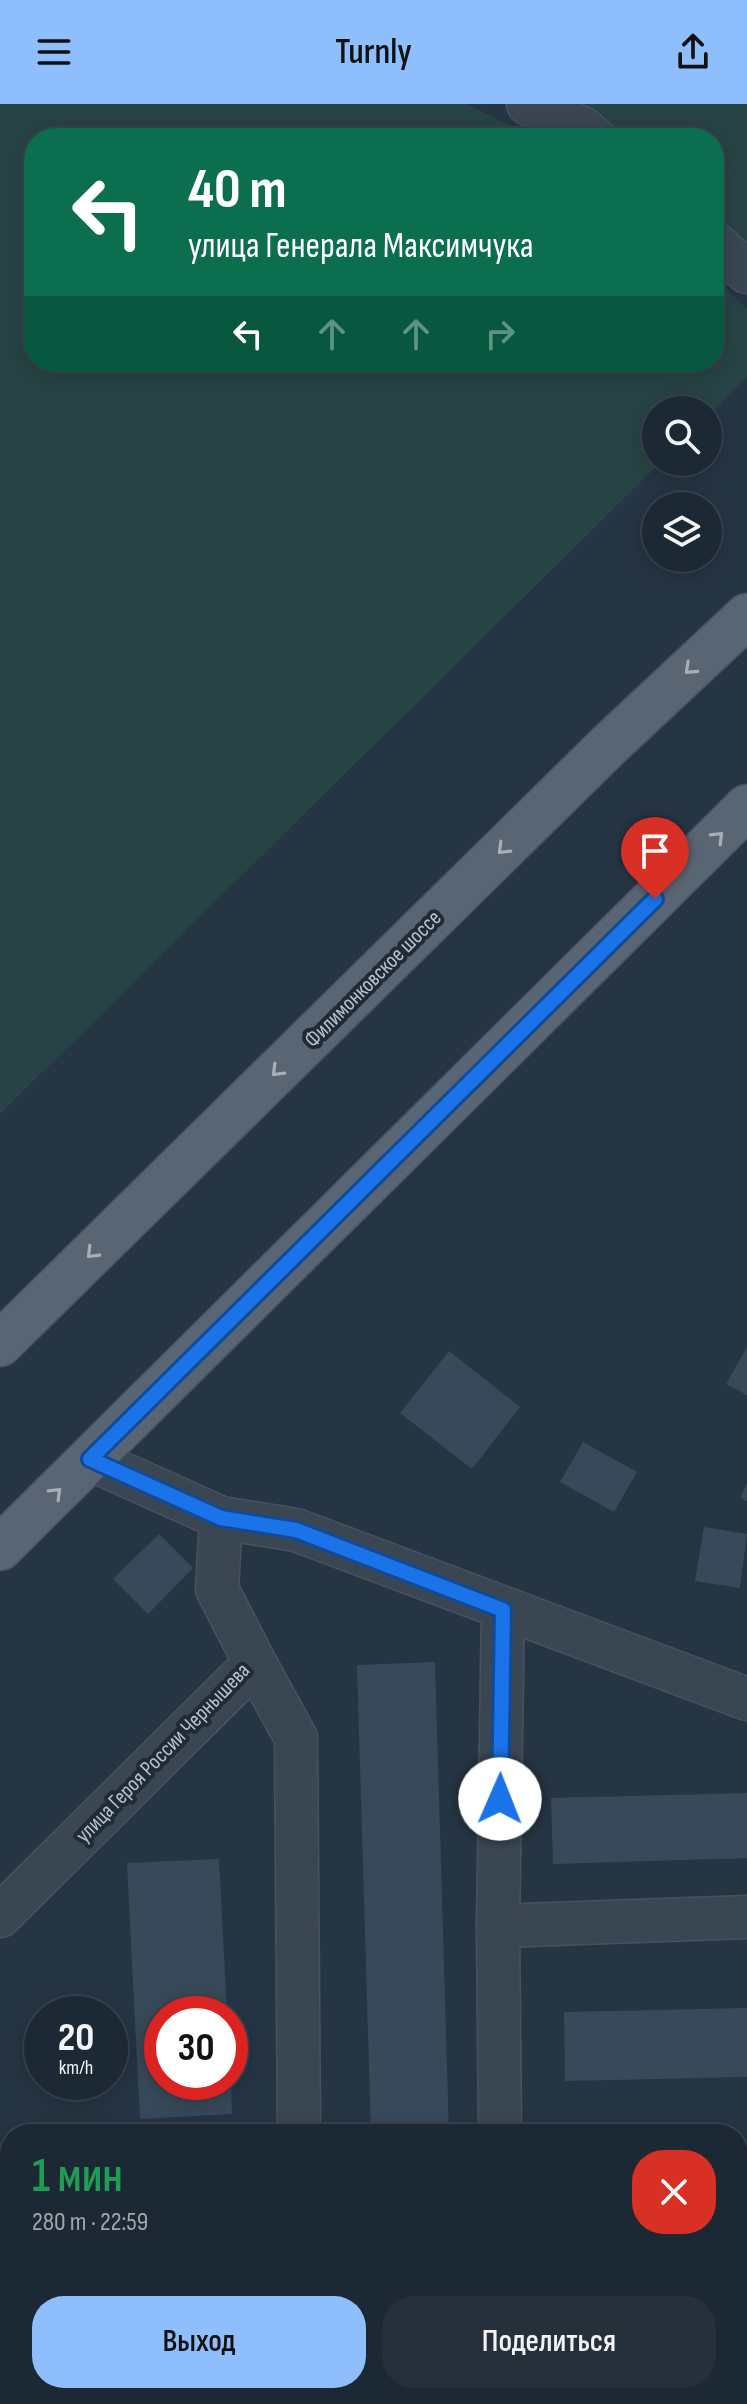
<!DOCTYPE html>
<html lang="ru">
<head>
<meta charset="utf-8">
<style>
	:root { --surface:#1c2833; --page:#25303b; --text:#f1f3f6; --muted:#a0a6ac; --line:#3a444e; --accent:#8ebffc }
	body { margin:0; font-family:"Sofia Sans Condensed",sans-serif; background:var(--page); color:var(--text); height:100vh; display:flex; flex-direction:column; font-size:30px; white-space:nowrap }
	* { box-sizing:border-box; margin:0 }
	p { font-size:26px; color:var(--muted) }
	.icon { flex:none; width:44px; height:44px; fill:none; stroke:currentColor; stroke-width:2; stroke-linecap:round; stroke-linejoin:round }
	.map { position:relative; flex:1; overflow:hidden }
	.side { position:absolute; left:0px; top:2020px; width:748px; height:280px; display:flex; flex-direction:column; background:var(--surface); border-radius:32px 32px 0 0; box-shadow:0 4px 20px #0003,0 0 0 2px var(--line) }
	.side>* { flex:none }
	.guide { position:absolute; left:24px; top:24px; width:700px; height:244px; border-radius:32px; box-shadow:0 4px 20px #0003,0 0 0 2px var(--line); background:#0b6e4f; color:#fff; overflow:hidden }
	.buttons { position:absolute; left:642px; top:292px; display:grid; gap:16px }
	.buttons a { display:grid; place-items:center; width:80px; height:80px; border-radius:50%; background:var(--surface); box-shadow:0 4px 20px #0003,0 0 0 2px var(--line); font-size:40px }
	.speed { position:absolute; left:24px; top:1892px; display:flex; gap:16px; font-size:40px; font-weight:700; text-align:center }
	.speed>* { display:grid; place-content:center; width:104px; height:104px; border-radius:50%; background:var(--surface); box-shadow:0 4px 20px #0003,0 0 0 2px var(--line); line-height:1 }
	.speed small { font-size:20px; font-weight:400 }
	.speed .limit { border:12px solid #d22; background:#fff; color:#111 }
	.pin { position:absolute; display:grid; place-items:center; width:68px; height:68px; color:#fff; margin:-82px -34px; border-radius:50% 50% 50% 0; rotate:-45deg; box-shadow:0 0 8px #0007 }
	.pin .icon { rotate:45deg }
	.me { position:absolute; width:88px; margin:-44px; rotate:1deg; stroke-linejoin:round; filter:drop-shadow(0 0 6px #0008) }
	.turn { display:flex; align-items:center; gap:28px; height:168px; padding:0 32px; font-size:36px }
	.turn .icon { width:104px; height:104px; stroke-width:2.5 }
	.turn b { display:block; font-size:56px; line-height:68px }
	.lanes { display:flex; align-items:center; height:76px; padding:0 32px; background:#0003; justify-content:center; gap:40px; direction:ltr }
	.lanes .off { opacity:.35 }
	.round { display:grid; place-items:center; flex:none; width:84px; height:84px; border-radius:32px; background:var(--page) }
	.head { display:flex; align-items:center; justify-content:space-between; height:136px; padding:0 32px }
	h1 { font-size:48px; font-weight:600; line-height:60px; color:#1e9e55 }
	.primary-button { display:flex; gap:16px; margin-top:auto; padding:16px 32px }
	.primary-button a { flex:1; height:92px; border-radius:32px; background:var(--accent); color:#111; font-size:32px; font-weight:600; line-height:92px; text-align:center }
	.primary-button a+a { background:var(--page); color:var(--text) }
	header { display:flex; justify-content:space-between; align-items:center; height:104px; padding:0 32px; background:var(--accent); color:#111; font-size:36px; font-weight:600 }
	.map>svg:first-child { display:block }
	.grass { fill:#284345 }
	.building { fill:#38495a }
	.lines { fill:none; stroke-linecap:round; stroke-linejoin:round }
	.minor-casing { stroke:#475260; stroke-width:45 }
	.major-casing { stroke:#475260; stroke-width:47 }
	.minor { stroke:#3b4653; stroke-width:42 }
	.major { stroke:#596573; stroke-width:44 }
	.oneway { stroke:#a5afbb }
	.route-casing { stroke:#114b97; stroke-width:20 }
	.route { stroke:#1a73e8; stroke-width:14 }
	.labels { text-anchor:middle; stroke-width:8; stroke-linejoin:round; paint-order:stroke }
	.street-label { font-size:22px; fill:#b8c1cd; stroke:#1f2b39 }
</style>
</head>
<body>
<header><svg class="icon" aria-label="menu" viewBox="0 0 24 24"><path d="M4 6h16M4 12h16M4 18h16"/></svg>Turnly<svg class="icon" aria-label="share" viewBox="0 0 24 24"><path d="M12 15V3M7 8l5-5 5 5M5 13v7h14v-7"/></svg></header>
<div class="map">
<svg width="747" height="2300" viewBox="0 0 747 2300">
	<rect width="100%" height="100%" fill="#263544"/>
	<g class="grass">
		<polygon points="0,0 466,0 537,34 34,34 34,258 714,258 714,173 747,205 747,274 708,312 708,306 656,306 656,358 661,358 0,1010"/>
		<polygon points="582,0 747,0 747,141 714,113 714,34 622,34"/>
	</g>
	<g class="building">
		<polygon points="747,1243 747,1291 726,1280"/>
		<polygon points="449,1247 520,1303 472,1365 400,1309"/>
		<polygon points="583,1338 637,1368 614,1408 560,1378"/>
		<polygon points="747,1379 747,1397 740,1394"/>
		<polygon points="704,1423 747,1430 740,1484 695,1477"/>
		<polygon points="159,1430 193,1464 148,1510 113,1475"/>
		<polygon points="435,1558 449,2030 371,2030 357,1561"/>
		<polygon points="747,1689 747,1754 553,1760 551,1694"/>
		<polygon points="219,1755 227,1910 162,1910 162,1978 231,1978 232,2010 140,2015 127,1759"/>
		<polygon points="747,1904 747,1973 565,1977 564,1908"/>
		<polygon points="738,2069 747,2069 747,2136 738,2137"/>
		<polygon points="146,2290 231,2290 232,2300 147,2300"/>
		<polygon points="378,2290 450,2290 451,2300 379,2300"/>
		<polygon points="747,2292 747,2300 575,2300 575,2297"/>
	</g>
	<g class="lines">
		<defs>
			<g id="minor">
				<polyline points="528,0 582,24 594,34"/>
				<polyline points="714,139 747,168"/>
				<polyline points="90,1355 221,1414 296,1426 747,1595"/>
				<polyline points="255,1559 296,1634 299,2030"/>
				<polyline points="0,1812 255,1559 217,1485 221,1414"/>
				<polyline points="498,1822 747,1813"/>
				<polyline points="500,2030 498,1822 503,1506"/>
				<polyline points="738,2196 747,2196"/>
				<polyline points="301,2290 301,2300"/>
				<polyline points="504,2290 504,2300"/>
			</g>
			<g id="major">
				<polyline points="0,1240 609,641 747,512"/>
				<polyline points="0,1444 747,703"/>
			</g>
		</defs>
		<use href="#minor" class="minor-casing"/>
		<use href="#major" class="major-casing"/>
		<use href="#minor" class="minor"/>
		<use href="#major" class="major"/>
	</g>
	<defs><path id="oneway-chevron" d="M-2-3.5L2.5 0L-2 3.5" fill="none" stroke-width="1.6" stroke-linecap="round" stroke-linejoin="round" transform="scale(2)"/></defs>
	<g class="oneway">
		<use href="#oneway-chevron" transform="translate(690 565) rotate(137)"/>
		<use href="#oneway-chevron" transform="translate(718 733) rotate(-45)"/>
		<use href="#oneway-chevron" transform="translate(503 745) rotate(135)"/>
		<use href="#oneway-chevron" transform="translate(277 967) rotate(135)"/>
		<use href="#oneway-chevron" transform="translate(92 1149) rotate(135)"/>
		<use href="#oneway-chevron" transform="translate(56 1389) rotate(-45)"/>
	</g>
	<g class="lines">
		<defs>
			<polyline id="route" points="500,1695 503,1506 296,1426 221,1414 90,1355 655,795"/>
		</defs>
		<use href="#route" class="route-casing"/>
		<use href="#route" class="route"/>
	</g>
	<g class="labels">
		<g class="street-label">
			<text transform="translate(372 874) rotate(-45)" y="8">Филимонковское шоссе</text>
			<text transform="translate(162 1648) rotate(-46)" y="8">улица Героя России Чернышева</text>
		</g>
	</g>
</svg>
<div class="buttons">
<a><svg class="icon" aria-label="search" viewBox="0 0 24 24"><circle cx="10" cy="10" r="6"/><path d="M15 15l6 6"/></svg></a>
<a><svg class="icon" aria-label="layers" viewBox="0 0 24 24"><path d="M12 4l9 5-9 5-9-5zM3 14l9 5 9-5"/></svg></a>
</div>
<div class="speed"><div>20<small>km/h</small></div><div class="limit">30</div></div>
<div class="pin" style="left:655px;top:795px;background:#d93025"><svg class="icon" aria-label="arrive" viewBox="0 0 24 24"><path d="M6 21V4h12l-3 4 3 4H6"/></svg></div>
<svg class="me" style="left:500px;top:1695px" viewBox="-20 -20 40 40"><circle r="19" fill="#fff"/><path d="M0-13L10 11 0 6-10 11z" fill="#1a73e8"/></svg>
<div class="guide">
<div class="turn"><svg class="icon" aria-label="left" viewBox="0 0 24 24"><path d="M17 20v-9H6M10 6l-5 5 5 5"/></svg><div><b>40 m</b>улица Генерала Максимчука</div></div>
<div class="lanes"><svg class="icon" aria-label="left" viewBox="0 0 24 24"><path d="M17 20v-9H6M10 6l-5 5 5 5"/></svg><svg class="icon off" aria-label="ahead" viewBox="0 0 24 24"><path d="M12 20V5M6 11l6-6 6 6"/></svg><svg class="icon off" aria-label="ahead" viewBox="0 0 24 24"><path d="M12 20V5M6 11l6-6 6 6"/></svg><svg class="icon off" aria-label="right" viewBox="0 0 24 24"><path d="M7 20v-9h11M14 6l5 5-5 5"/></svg></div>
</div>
<section class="side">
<div class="head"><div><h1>1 мин</h1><p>280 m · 22:59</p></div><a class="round" style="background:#d93025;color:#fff"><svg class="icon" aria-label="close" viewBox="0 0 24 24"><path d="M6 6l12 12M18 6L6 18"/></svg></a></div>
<div class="primary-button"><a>Выход</a><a>Поделиться</a></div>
</section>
</div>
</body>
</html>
